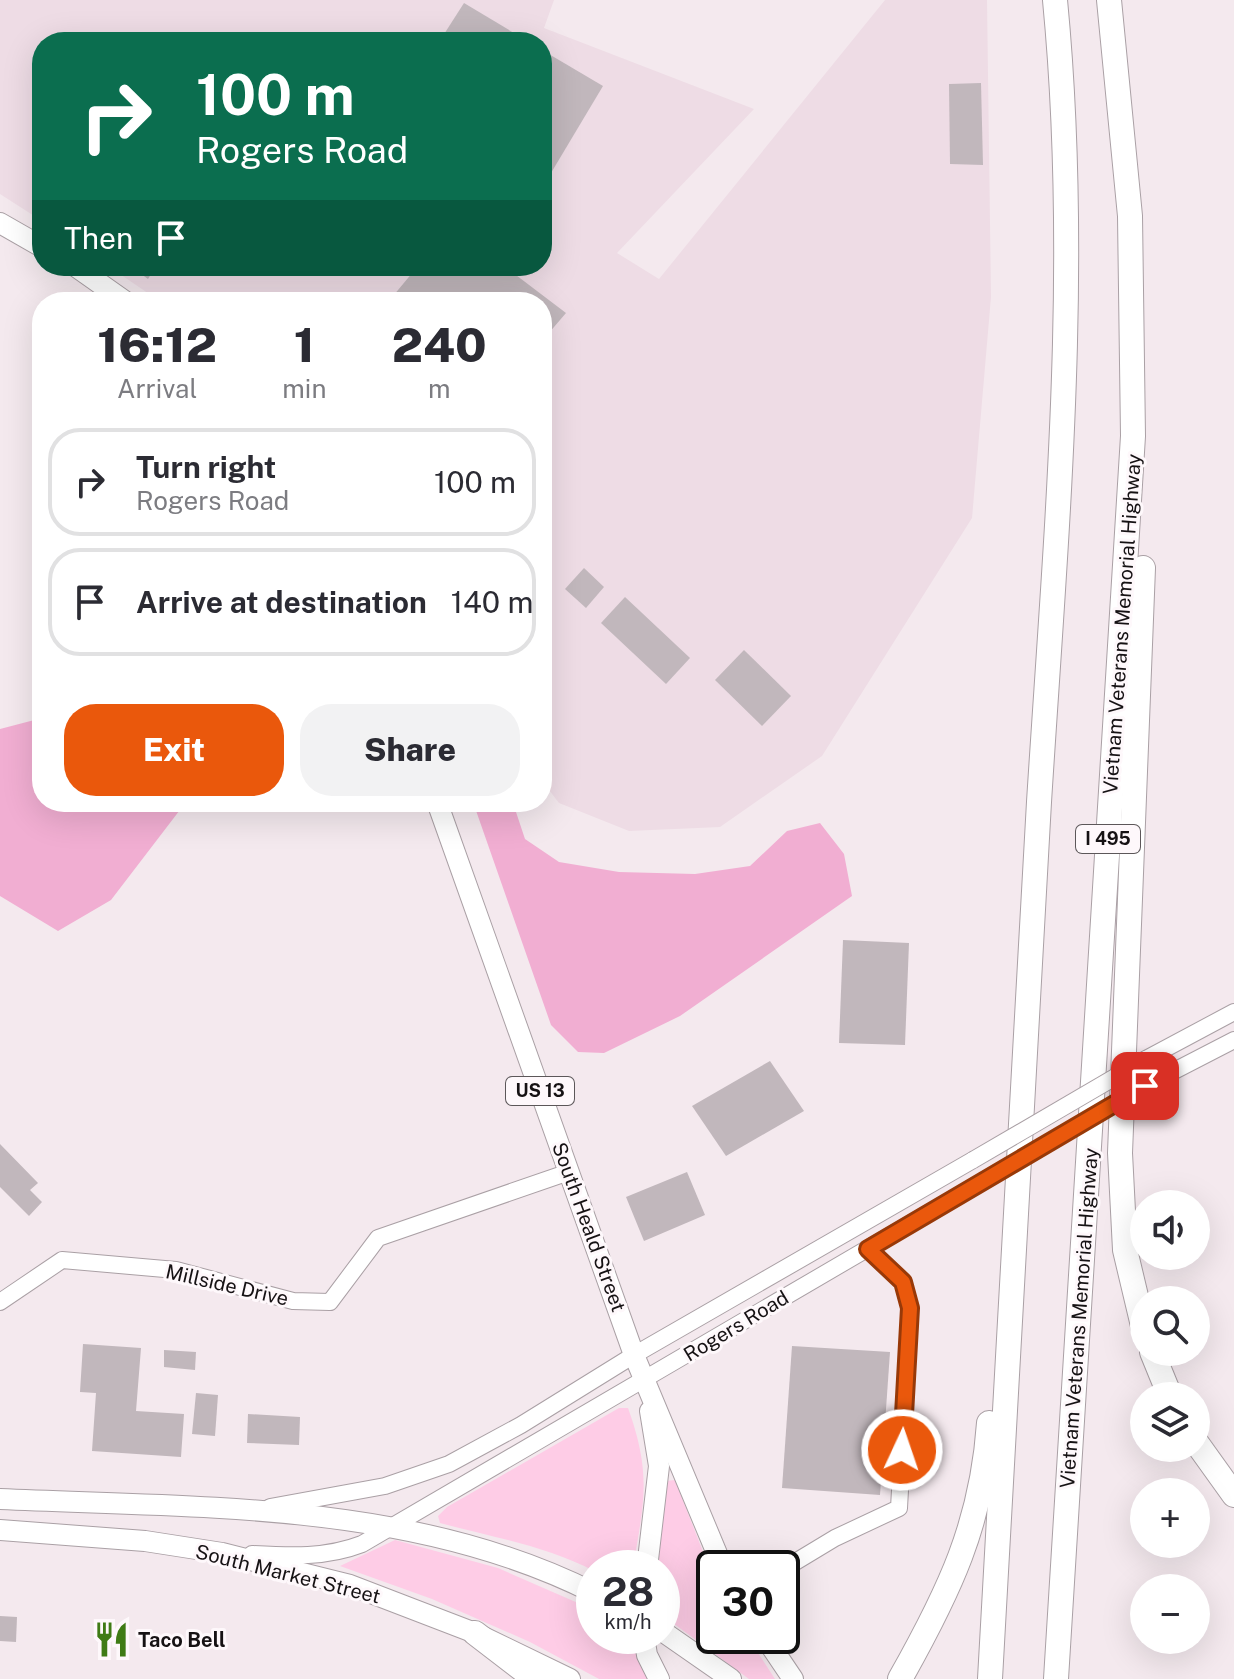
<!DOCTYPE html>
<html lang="en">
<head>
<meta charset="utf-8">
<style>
	:root { --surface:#fff; --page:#f2f2f3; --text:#2b2b33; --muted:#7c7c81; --line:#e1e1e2; --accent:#ea580c }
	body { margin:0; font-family:"Public Sans",sans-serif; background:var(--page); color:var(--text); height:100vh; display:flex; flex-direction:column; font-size:30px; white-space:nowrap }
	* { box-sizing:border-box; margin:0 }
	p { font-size:26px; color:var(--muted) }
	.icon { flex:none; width:44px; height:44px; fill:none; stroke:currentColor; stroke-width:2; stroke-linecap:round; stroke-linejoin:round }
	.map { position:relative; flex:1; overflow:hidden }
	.details { position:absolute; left:32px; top:292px; width:520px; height:520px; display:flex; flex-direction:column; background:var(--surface); border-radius:32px; box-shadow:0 8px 32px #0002 }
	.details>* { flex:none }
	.hud { position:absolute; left:32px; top:32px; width:520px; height:244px; border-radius:32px; box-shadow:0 8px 32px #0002; background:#0b6e4f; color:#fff; overflow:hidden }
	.tools { position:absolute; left:1130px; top:1190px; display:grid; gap:16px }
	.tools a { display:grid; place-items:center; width:80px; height:80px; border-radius:50%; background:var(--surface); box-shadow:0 8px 32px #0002; font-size:40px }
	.speed { position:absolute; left:576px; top:1550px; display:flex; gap:16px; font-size:40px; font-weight:700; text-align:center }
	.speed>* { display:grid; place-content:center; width:104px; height:104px; border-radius:50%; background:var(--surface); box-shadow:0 8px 32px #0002; line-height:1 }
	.speed small { font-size:20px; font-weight:400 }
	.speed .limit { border:4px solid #111; border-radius:12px; background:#fff; color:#111 }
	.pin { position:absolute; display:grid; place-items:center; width:68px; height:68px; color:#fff; margin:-34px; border-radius:16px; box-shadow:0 4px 12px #0006 }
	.me { position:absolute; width:88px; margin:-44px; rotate:3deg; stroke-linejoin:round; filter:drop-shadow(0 0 6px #0008) }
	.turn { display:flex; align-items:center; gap:28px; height:168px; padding:0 32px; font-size:36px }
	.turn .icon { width:104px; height:104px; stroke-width:2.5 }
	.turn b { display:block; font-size:56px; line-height:68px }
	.then { display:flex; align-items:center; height:76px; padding:0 32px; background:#0003; gap:16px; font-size:30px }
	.eta { display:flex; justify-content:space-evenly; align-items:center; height:136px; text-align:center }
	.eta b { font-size:48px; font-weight:800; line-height:56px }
	.primary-button { display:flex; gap:16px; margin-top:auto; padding:16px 32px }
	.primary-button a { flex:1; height:92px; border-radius:32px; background:var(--accent); color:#fff; font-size:32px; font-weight:800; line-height:92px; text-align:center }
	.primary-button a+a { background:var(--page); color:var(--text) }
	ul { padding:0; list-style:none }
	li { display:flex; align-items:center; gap:24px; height:108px; margin:0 16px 12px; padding:0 16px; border:4px solid var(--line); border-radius:32px }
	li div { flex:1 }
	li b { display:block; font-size:30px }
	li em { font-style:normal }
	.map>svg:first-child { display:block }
	.built { fill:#eedce5 }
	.green { fill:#fecce6 }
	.water { fill:#f1aed2 }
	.building { fill:#c1b7bc }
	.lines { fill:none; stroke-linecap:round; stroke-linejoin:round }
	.minor-casing { stroke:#aaa0a5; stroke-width:18 }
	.major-casing { stroke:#aaa0a5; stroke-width:22 }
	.highway-casing { stroke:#aaa0a5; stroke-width:26 }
	.minor { stroke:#fff; stroke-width:16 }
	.major { stroke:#fff; stroke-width:20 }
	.highway { stroke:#fff; stroke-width:24 }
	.minor-bridge-casing { stroke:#aaa0a5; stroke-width:18; stroke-linecap:butt }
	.minor-bridge { stroke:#fff; stroke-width:16 }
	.route-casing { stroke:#983908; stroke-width:20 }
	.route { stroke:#ea580c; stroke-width:14 }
	.labels { text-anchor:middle; stroke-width:6; stroke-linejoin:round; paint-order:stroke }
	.shield { fill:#fef8fb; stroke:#5c5759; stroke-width:2 }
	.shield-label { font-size:18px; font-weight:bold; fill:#161214 }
	.street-label { font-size:20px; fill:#161214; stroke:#fef8fb }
	.poi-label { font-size:20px; font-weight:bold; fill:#161214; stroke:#fef8fb; text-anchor:start }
</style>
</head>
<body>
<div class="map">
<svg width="1234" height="1679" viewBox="0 0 1234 1679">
	<rect width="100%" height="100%" fill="#f4e9ee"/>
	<polygon class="built" points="0,0 554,0 544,28 754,109 617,253 659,279 885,0 987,0 991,297 972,518 822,756 720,827 629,831 559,803 542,781 542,302 161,302 108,266 542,266 542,42 42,42 42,221 0,194"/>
	<g class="green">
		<path d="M619 1408H628C652 1475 644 1501 633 1568H594V1571C546 1546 492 1537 440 1523L438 1516 447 1507Z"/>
		<polygon points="675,1480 714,1580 714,1636 747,1636 775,1679 749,1679 662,1615 662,1568 655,1568 666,1481"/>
		<polygon points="395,1540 498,1568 594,1610 594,1636 634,1636 636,1654 647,1679 599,1679 530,1642 432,1599 340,1566"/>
	</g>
	<g class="water">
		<polygon points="42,718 42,802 186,802 111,900 58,931 0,896 0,729"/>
		<polygon points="473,802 522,802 516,812 525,839 559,862 619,872 695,874 750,866 787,831 820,823 844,854 852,896 680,1016 604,1053 578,1052 551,1025"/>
	</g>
	<g class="building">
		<polygon points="464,3 529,42 439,42"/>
		<polygon points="542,50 603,86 548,178 542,175"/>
		<polygon points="981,83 983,165 950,164 949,84"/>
		<polygon points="130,266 156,266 148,279"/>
		<polygon points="418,266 504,266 566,313 542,341 542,302 388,302"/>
		<polygon points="584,568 604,587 586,608 565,589"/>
		<polygon points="625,597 690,658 666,684 601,623"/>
		<polygon points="744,650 791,696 762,726 715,680"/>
		<polygon points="843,940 909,943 905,1045 839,1043"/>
		<polygon points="770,1061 804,1111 726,1156 692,1106"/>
		<polygon points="0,1144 38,1183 30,1190 42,1202 29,1216 0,1187"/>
		<polygon points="687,1172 705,1215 644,1241 626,1197"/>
		<polygon points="83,1344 141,1348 136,1411 184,1414 181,1457 92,1451 96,1393 80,1392"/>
		<polygon points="792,1346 890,1352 880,1495 782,1488"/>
		<polygon points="164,1350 196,1352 195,1370 164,1367"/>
		<polygon points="196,1393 218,1395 215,1436 192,1434"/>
		<polygon points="248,1414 300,1417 299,1445 247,1443"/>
		<polygon points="0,1616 17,1617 16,1642 0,1641"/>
	</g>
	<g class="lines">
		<defs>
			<g id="minor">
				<polyline points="1146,1059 1234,1012"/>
				<polyline points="1145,1086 1234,1040"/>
				<polyline points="0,1302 62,1260 176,1270 293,1301 330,1302 378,1238 569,1172"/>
				<polyline points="270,1507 385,1486 449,1464 521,1425 634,1355 973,1160"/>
				<path d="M252 1554C290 1556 326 1558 362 1544L973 1187"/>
				<polyline points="782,1570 835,1538 899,1508 910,1308 903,1282 868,1249"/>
			</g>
			<g id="major">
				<polyline points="0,223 42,247"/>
				<polyline points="75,266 126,302"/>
				<polyline points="437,802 634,1355 723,1568"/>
				<path d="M0 1499C199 1508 412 1501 594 1593"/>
				<polyline points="0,1530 145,1541 222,1553 350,1585 475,1633 570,1679"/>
				<polyline points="647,1568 659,1466 650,1411"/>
				<polyline points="662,1631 731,1679"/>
				<polyline points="644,1636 647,1655 659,1679"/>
				<polyline points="764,1636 793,1679"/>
			</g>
			<g id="highway">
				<polyline points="1143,568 1120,1153 1125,1250 1144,1330"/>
				<polyline points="1152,1352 1170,1396"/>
				<polyline points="1196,1442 1234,1495"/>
				<polyline points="475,1633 535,1679"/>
				<path d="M900 1679C949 1592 982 1524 989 1423"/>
				<path d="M990 1679C1008 1387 1021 1094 1039 802 1056 533 1081 269 1055 0"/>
				<polyline points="1056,1679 1133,436 1130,216 1109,0"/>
			</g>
		</defs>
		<use href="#minor" class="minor-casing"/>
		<use href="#major" class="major-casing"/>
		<use href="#highway" class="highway-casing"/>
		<use href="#minor" class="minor"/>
		<use href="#major" class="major"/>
		<use href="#highway" class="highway"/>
		<defs>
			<g id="minor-bridge">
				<polyline points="973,1160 1146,1059"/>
				<polyline points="973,1187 1145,1086"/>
			</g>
		</defs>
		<use href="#minor-bridge" class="minor-bridge-casing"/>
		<use href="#minor-bridge" class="minor-bridge"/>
	</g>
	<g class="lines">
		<defs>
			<polyline id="route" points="902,1450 910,1308 903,1282 868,1249 1145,1086"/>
		</defs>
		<use href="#route" class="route-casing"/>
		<use href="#route" class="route"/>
	</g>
	<defs>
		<symbol id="restaurant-bare" viewBox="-9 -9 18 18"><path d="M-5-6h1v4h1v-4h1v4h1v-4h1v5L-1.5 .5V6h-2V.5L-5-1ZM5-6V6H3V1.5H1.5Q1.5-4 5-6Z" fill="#3f7b15" stroke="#fef8fb" stroke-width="2.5" paint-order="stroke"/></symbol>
	</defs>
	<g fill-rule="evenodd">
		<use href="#restaurant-bare" x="86" y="1614" width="51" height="51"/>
	</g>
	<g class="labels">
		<g class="shield">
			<rect x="1076" y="825" width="64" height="28" rx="6"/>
			<rect x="506" y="1077" width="68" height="28" rx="6"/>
		</g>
		<g class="shield-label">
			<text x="1108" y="845">I 495</text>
			<text x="540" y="1097">US 13</text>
		</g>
		<g class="street-label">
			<text transform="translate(1122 624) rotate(-86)" y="7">Vietnam Veterans Memorial Highway</text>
			<text transform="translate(589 1227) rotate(70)" y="7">South Heald Street</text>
			<text transform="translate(227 1285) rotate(13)" y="7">Millside Drive</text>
			<text transform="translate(1079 1318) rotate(-86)" y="7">Vietnam Veterans Memorial Highway</text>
			<text transform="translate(736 1326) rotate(-31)" y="7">Rogers Road</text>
			<text transform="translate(288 1574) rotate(14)" y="7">South Market Street</text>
		</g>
		<g class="poi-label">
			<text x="138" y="1647">Taco Bell</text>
		</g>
	</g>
</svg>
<div class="tools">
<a><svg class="icon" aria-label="sound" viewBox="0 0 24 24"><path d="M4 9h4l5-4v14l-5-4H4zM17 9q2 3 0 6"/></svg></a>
<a><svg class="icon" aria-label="search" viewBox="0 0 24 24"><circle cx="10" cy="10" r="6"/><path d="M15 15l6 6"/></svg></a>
<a><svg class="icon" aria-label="layers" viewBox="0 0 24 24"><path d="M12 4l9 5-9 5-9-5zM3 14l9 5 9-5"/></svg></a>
<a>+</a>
<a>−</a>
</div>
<div class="speed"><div>28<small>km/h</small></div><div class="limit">30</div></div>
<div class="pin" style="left:1145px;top:1086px;background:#d93025"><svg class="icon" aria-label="arrive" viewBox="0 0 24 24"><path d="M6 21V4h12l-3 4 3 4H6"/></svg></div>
<svg class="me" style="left:902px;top:1450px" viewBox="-20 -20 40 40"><circle r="17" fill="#ea580c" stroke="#fff" stroke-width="3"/><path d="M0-11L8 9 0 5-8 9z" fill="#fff"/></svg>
<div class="hud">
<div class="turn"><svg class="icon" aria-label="right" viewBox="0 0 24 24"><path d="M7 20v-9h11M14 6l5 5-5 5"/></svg><div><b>100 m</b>Rogers Road</div></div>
<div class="then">Then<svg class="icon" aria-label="arrive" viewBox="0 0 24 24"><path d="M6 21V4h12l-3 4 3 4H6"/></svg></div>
</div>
<section class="details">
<div class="eta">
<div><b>16:12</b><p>Arrival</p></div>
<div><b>1</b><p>min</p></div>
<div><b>240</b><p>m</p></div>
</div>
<ul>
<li><svg class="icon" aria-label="right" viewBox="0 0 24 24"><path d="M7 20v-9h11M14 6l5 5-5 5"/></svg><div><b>Turn right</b><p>Rogers Road</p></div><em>100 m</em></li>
<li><svg class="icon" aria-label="arrive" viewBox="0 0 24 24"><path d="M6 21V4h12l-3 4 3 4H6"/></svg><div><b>Arrive at destination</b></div><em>140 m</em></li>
</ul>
<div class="primary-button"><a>Exit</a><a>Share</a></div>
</section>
</div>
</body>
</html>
